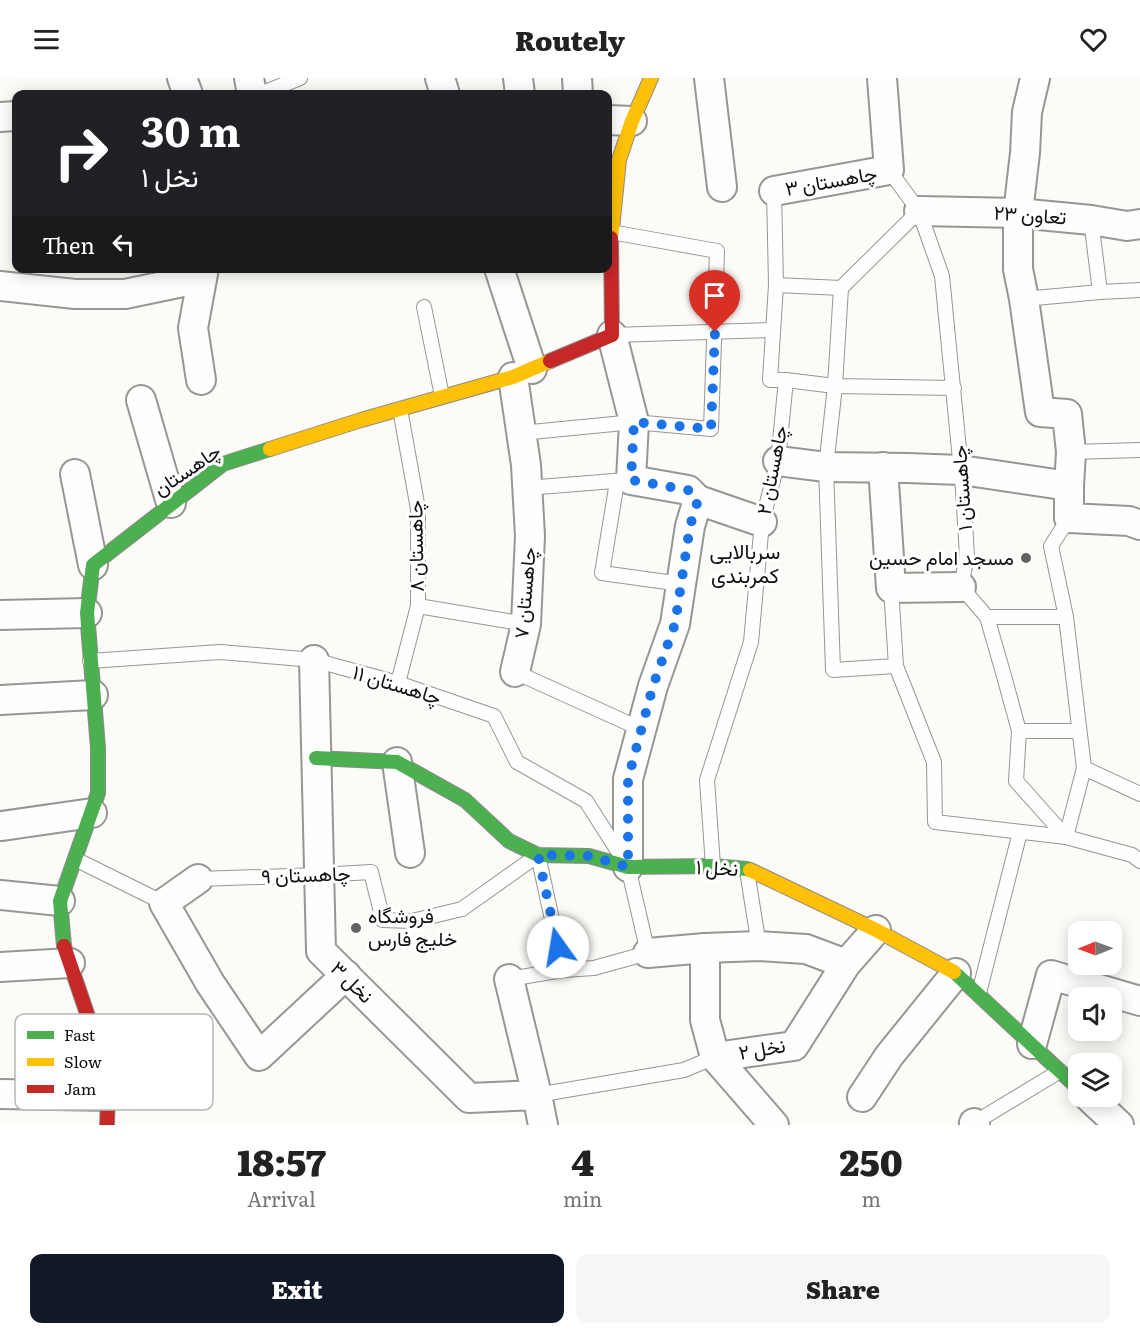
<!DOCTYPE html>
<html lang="en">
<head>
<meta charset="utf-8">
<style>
	:root { --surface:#fff; --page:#f6f6f6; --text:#222; --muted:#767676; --accent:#111827 }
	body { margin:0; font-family:Literata,Vazirmatn,serif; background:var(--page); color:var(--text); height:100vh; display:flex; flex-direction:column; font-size:22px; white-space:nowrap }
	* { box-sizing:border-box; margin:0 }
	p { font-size:20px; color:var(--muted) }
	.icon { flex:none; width:33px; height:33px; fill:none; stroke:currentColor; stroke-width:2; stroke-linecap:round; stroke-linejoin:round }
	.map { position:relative; height:1047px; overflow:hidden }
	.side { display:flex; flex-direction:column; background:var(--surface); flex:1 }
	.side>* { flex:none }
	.hud { position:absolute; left:12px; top:12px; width:600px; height:183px; border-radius:12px; box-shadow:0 3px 15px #0003; background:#202124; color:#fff; overflow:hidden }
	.needle { width:39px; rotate:269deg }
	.fabs { position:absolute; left:1068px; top:843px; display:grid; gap:12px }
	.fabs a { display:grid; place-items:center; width:54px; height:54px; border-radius:12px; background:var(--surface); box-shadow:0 3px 15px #0003; font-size:30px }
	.pin { position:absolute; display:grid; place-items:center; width:51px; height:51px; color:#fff; margin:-62px -26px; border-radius:50% 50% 50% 0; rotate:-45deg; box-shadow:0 0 6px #0007 }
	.pin .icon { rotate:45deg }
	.me { position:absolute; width:66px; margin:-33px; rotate:347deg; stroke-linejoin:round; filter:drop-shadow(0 0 4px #0008) }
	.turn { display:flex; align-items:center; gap:21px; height:126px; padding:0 30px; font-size:27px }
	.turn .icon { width:78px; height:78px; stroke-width:2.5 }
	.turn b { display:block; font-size:42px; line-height:51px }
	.then { display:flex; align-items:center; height:57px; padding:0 30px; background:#0003; gap:12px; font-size:22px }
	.eta { display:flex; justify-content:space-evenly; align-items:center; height:102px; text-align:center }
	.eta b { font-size:36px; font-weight:800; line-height:42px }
	.action { display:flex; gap:12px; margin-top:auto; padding:12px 30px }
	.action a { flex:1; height:69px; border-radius:12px; background:var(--accent); color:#fff; font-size:24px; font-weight:800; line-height:69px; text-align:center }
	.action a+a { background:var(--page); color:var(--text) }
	header { display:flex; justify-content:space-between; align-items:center; height:78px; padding:0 30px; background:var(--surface); font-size:27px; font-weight:800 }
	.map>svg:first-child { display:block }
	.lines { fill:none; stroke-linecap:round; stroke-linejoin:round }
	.lane-casing { stroke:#969694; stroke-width:16 }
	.street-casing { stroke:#969694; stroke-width:32 }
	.fast-casing { stroke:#8d8c8b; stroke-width:16 }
	.slow-casing { stroke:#8d8c8b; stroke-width:16 }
	.jam-casing { stroke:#8d8c8b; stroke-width:16 }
	.lane { stroke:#fffefe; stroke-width:14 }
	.street { stroke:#fffefe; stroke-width:28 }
	.fast { stroke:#4caf50; stroke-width:14 }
	.slow { stroke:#ffc107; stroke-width:14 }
	.jam { stroke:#c62828; stroke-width:14 }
	.route { stroke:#1a73e8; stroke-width:10; stroke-dasharray:0 18 }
	.poi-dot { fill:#636261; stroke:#fff; stroke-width:2 }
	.labels { text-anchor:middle; stroke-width:6; stroke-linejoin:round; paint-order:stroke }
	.street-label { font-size:20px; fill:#101010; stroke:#fff }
	.poi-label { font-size:20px; fill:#101010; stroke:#fff; text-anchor:end }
	.neighbourhood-label { font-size:21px; fill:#101010; stroke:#fff }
	.key { fill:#fff; stroke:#b7b7b7; stroke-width:1.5 }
	.key-label { font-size:16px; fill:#101010 }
</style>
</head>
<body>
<header><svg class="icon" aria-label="menu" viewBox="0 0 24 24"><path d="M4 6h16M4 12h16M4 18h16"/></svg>Routely<svg class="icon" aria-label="heart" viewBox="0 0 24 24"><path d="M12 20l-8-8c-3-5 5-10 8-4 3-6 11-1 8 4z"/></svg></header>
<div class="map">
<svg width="1140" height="1047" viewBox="0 0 1140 1047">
	<rect width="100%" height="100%" fill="#fcfbf7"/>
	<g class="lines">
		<defs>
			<g id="lane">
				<polyline points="260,16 300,0"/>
				<polyline points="889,92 919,133 942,198 963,412 967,478 961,509 987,539 1004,598 1019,653 1016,703 1066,759 1132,777 1140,783"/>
				<polyline points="1091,142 1100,214"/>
				<polyline points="776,207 841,210 919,133"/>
				<polyline points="841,210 835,308 826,389 833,592 896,588"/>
				<polyline points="1024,221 1100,214 1140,212"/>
				<polyline points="424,229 442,318"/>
				<polyline points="612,257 773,252"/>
				<polyline points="786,302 835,308 954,310"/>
				<polyline points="521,355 634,344 711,351 717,173 611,154"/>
				<polyline points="1071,374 1140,372"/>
				<polyline points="617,404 602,495 681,506"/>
				<polyline points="527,410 626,402"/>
				<polyline points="1069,440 1051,468 1066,539 1084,690 1140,716"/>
				<polyline points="891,510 896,588 934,684 935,744 1066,759 1084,690"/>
				<polyline points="418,528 526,546"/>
				<polyline points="987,539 1066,539"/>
				<polyline points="90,583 220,574 314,582 398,605 494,638 517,684 586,723 628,789 648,875 594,890 563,892 509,901"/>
				<polyline points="515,594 641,651"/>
				<polyline points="398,605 418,528 418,431 400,331"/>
				<polyline points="1019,653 1079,653"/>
				<polyline points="75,781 164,825"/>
				<polyline points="713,788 707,702 751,564 762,444 778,383 786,302 770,302 776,207 774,113"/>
				<polyline points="747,793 759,868"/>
				<polyline points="198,801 319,797 371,794 383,842 412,843 462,831 538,777 563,892"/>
				<polyline points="979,915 1020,754"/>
				<polyline points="537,1017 684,992 715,979"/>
				<polyline points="974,1045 1060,993"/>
			</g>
			<g id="street">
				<polyline points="182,0 188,16"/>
				<polyline points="249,0 252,16"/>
				<polyline points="440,0 445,16"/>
				<polyline points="518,0 520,16"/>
				<polyline points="577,0 578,16"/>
				<polyline points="709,0 722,109"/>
				<polyline points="1035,0 1027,34 1025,75 1018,135 1018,191 1024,221 1040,334 1067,336 1071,374 1069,408 1069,440 1129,443 1140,447"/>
				<polyline points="0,39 16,38"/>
				<polyline points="608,42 632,43"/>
				<polyline points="774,113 889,92 882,0"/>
				<polyline points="919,133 1018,135 1091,142 1127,148 1140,146"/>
				<polyline points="499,190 532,291"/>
				<polyline points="0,208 75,216 125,216 202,200"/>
				<polyline points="612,257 634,344 631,402 688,412 698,422 690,448 675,546 653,608 628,701 628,789"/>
				<polyline points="513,299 526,387 530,458 526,546 515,594"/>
				<polyline points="201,302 193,250 204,190"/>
				<polyline points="141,322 171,425"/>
				<polyline points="778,383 826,389 907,390 961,392 1069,408"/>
				<polyline points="883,389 891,510 961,509"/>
				<polyline points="75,396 93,487"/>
				<polyline points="698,422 762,444"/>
				<polyline points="0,537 87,535"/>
				<polyline points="314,582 321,873 469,1020 537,1017 543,1047"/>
				<polyline points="0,622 93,617"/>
				<polyline points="397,684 410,775"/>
				<polyline points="2,748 92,735"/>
				<polyline points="198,801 164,825 210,905 259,978 346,897"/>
				<polyline points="0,817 60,823"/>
				<polyline points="705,870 705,942 715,979"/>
				<polyline points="648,875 705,870 759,868 806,871 846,886"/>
				<polyline points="0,889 70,885"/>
				<polyline points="509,901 537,1017"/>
				<polyline points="1032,966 1051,897 1140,923"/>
				<polyline points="0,1016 108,1018"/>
				<polyline points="1088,1018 1119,1047"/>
				<polyline points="862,1019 889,978 956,895"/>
				<polyline points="974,1045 975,1047"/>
				<polyline points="774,1047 715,979 794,968 846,886 876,852"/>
			</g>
			<g id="fast">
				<polyline points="316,680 397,684 465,722 509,763 538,777 589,778 628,789 713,788 747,791 750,792"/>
				<polyline points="64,868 60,823 98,715 98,670 87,535 93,487 223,386 270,371"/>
				<polyline points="954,894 1078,1010"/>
			</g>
			<g id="slow">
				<polyline points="611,160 619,82 632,43 651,0"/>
				<polyline points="270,371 361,342 513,299 550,283"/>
				<polyline points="750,792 876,852 954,894"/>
			</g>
			<g id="jam">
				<polyline points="550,283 612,257 611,160"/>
				<polyline points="64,868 95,959 106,998 108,1018 107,1047"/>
			</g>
		</defs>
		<use href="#lane" class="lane-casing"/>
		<use href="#street" class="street-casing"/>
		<use href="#fast" class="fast-casing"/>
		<use href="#slow" class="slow-casing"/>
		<use href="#jam" class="jam-casing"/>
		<use href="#lane" class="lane"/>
		<use href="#street" class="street"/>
		<use href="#fast" class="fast"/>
		<use href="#slow" class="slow"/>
		<use href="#jam" class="jam"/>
	</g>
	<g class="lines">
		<polyline class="route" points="558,869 538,777 589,778 628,789 628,701 653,608 675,546 690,448 698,422 688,412 631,402 634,344 711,351 715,254"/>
	</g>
	<g class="poi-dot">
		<circle cx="1026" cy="480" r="6"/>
		<circle cx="356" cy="850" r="6"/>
	</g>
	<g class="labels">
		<g class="street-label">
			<text transform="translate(831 103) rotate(-10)" y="7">چاهستان ۳</text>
			<text transform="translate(1030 137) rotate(4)" y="7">تعاون ۲۳</text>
			<text transform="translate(187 392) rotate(-34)" y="7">چاهستان</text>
			<text transform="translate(772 392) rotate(-79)" y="7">چاهستان ۲</text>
			<text transform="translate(962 410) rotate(-94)" y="7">چاهستان ۱</text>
			<text transform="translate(416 468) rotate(-91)" y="7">چاهستان ۸</text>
			<text transform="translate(525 515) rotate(-85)" y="7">چاهستان ۷</text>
			<text transform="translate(397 607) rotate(17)" y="7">چاهستان ۱۱</text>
			<text transform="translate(717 790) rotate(3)" y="7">نخل ۱</text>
			<text transform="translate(306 797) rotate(-2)" y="7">چاهستان ۹</text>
			<text transform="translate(352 904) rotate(44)" y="7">نخل ۳</text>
			<text transform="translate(762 971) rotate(-10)" y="7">نخل ۲</text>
		</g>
		<g class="poi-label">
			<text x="1014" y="487">مسجد امام حسین</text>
			<text x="368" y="845" text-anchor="start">فروشگاه<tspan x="368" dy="23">خلیج فارس</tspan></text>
		</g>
		<g class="neighbourhood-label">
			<text x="745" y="481">سربالایی<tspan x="745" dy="24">کمربندی</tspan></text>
		</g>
	</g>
	<rect x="15" y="936" width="198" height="96" rx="9" class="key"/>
	<rect x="27" y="953" width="27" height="8" fill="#4caf50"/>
	<rect x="27" y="980" width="27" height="8" fill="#ffc107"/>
	<rect x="27" y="1007" width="27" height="8" fill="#c62828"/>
	<g class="key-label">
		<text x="64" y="963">Fast</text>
		<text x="64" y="990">Slow</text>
		<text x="64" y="1017">Jam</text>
	</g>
</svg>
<div class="fabs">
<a><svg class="needle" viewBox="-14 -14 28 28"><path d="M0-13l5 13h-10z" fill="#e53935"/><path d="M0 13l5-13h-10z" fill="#767676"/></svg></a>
<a><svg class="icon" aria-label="sound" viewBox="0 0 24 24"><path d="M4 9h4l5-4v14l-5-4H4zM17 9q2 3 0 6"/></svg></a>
<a><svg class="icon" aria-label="layers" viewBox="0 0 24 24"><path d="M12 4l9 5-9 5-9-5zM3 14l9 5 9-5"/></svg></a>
</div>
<div class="pin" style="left:715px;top:254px;background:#d93025"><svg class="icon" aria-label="arrive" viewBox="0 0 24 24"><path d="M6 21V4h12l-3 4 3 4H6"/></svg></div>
<svg class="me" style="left:558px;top:869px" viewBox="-20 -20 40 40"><circle r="19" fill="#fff"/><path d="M0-13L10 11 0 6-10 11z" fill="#1a73e8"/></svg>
<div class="hud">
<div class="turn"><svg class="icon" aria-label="right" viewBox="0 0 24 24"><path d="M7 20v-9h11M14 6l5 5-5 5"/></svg><div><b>30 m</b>نخل ۱</div></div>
<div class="then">Then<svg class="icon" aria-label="left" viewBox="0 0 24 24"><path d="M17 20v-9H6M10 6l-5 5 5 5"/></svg></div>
</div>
</div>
<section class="side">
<div class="eta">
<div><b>18:57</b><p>Arrival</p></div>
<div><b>4</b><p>min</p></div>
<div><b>250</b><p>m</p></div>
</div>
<div class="action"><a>Exit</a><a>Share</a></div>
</section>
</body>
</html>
